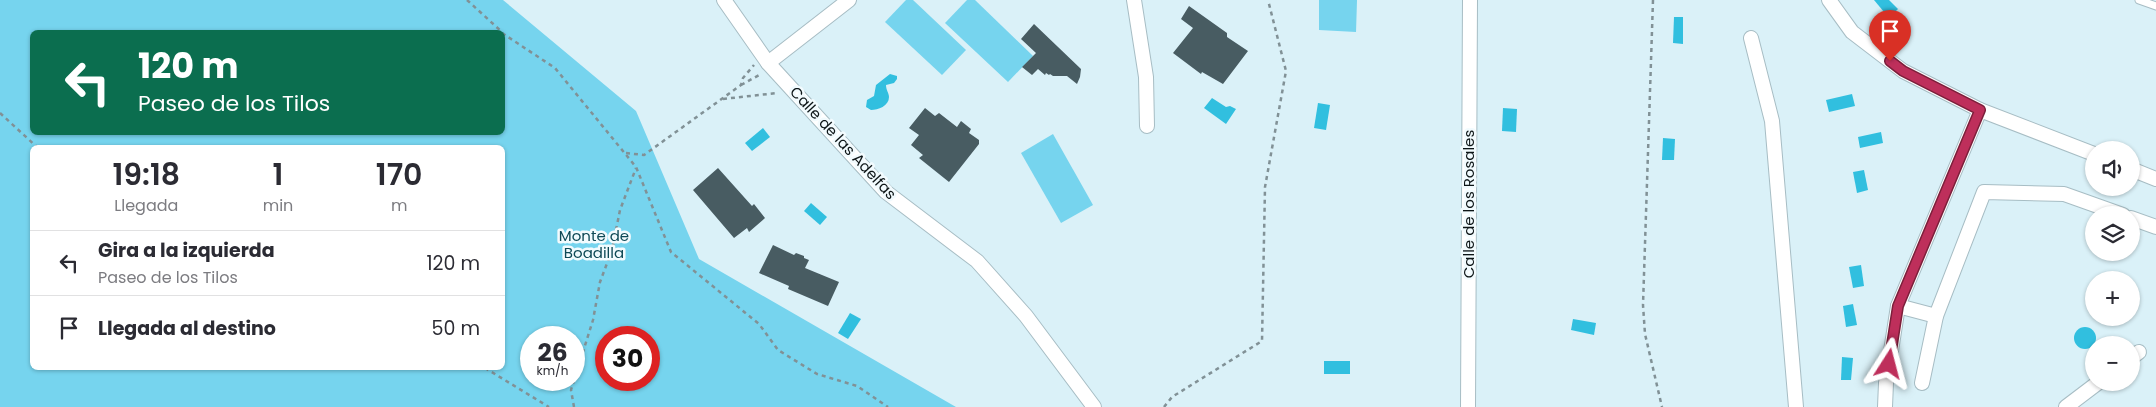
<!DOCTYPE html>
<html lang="es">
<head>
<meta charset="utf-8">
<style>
	:root { --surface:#fff; --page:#f2f2f3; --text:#2b2b33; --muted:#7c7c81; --line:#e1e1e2 }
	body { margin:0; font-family:Poppins,sans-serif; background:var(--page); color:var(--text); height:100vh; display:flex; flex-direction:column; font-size:19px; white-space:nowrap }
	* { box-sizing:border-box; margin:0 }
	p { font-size:16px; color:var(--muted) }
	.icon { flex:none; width:28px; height:28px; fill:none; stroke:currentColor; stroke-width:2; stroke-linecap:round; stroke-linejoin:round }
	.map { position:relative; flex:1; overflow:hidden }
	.sheet { position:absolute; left:30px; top:145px; width:475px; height:225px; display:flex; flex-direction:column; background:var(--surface); border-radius:8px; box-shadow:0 1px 4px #0004 }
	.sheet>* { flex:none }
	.banner { position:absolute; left:30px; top:30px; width:475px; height:105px; border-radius:8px; box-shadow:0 1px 4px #0004; background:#0b6e4f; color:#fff; overflow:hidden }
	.controls { position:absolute; left:2085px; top:141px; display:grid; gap:10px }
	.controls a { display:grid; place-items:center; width:55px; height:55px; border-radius:50%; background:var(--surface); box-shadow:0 1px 4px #0004; font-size:25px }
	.speed { position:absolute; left:520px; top:326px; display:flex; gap:10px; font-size:25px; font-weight:700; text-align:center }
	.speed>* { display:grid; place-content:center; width:65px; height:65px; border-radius:50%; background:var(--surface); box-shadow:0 1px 4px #0004; line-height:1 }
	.speed small { font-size:12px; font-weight:400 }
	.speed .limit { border:8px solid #d22; background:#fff; color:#111 }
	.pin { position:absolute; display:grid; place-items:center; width:42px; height:42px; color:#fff; margin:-51px -21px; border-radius:50% 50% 50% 0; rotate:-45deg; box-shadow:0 0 5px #0007 }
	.pin .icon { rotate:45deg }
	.me { position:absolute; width:55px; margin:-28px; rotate:9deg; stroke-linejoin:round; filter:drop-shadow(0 0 4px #0008) }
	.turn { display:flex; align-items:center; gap:18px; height:105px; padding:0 25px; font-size:22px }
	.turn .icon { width:65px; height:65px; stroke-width:2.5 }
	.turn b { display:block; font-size:35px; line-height:42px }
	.eta { display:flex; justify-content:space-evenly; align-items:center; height:85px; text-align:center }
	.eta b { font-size:30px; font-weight:600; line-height:35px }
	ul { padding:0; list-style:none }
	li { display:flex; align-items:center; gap:15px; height:65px; padding:0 25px; border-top:1px solid var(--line) }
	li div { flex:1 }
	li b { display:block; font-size:19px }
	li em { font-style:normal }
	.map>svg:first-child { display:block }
	.green { fill:#76d4ee; fill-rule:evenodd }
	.water { fill:#31bfdf }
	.building { fill:#485c62 }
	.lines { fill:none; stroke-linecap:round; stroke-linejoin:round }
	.lane-casing { stroke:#a7bdc4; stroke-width:9 }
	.street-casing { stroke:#a7bdc4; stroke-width:16 }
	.path { stroke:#819196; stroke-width:2.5; stroke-dasharray:4 4; stroke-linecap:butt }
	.lane { stroke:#fff; stroke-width:7 }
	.street { stroke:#fff; stroke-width:14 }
	.route-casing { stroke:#7c1f3b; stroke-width:12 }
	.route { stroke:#be2f5b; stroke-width:9 }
	.labels { text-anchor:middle; stroke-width:5; stroke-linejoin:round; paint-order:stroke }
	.street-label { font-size:15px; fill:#0d1517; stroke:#f2fbfe }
	.park-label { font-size:15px; fill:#0e4956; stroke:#f2fbfe }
</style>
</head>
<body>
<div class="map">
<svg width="2156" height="407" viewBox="0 0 2156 407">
	<rect width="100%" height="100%" fill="#daf1f8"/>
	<g class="green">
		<path d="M0 0H503L636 111 699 259 956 407H0ZM502 32V132H32V32ZM32 148H502V368H32ZM531 338H574V380H531ZM606 338H649V380H606Z"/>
		<polygon points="906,0 913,0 966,50 942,75 885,22"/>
		<polygon points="967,0 975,0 1033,56 1008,82 945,23"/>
		<polygon points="1319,0 1357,0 1356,32 1319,30"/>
		<polygon points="1053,134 1093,205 1061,223 1021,153"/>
	</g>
	<g class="water">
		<polygon points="1874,0 1889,0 1898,9 1889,18"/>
		<polygon points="1674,17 1683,17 1683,44 1673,43"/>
		<path d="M890 74 897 76V79L894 83 886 85C886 90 889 93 889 97 889 106 878 110 871 110L866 107 867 100 874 96 876 85Z"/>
		<polygon points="1852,94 1855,106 1829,112 1826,100"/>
		<polygon points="1212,98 1226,107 1230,106 1236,109 1226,124 1204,108"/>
		<polygon points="1318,103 1330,105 1326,130 1314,128"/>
		<polygon points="1503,108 1517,109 1516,132 1502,131"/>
		<polygon points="763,128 770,137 752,151 745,143"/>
		<polygon points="1881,132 1883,143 1860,148 1858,137"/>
		<polygon points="1663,138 1675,139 1674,160 1662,160"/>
		<polygon points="1864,170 1868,190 1857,193 1853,172"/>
		<polygon points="811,203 827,217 820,225 804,211"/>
		<polygon points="1861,265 1864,286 1853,288 1849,267"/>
		<polygon points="1853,304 1857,325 1846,327 1843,306"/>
		<polygon points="850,313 861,319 848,339 838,333"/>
		<polygon points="1573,319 1596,323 1594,335 1571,330"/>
		<circle cx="2085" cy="338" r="11"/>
		<polygon points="1842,357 1853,358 1851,380 1841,380"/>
		<rect x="1324" y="361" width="26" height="13"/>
	</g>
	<g class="building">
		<polygon points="1189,6 1227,33 1227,37 1248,51 1223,84 1202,72 1201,74 1173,53 1193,28 1181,19"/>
		<polygon points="1034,24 1081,69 1080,77 1077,84 1067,76 1053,76 1050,74 1049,75 1046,73 1045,75 1038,69 1032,75 1022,67 1036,53 1021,39"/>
		<polygon points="925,108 935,116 939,113 957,127 961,121 971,129 969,133 979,140 979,144 949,182 919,158 923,155 911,145 919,135 909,128"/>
		<polygon points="718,168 752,206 754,204 765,218 749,232 747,228 734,238 693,190"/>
		<polygon points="773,245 794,255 796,253 804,256 804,258 809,260 805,268 839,282 828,306 788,289 789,286 759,273"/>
	</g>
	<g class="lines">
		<defs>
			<polyline id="lane" points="2139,0 2156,6"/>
			<g id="street">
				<polyline points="724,0 768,63 886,192 977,261 1026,316 1094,407"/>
				<polyline points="1134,0 1146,77 1147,126"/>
				<polyline points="1829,0 1852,32 1903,71 1980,110 2094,154"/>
				<polyline points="1751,38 1772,121 1796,407"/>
				<polyline points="768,63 849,0"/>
				<polyline points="2131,169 2156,179"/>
				<polyline points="2131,218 2156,227"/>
				<polyline points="1898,306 1936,316"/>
				<polyline points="2131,358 2139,352"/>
				<polyline points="1922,383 1936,316 1984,192 2064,194 2123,215"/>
				<polyline points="1468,407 1470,0"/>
				<polyline points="1885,407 1886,383 1898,306 1980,110"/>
				<polyline points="2066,407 2099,382"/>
			</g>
		</defs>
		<use href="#lane" class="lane-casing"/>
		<use href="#street" class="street-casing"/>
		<g class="path">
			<polyline points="467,0 502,32"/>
			<polyline points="1653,0 1643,305 1645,334 1662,407"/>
			<polyline points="502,33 555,68 636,167 671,252 759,324 778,350 817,374 857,386 888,407"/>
			<polyline points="741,85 761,74"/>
			<polyline points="723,99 777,93"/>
			<polyline points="0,113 38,148"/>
			<polyline points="626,153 644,155 741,85 743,78 754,65"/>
			<polyline points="485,368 549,407"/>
			<polyline points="574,407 571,390 593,320 600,282 612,250 620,210 636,168"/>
			<polyline points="1164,407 1172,397 1262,341 1265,187 1286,71 1268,0"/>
		</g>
		<use href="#lane" class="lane"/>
		<use href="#street" class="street"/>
	</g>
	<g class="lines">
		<defs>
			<polyline id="route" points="1889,364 1898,306 1980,110 1903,71 1890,61"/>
		</defs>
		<use href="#route" class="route-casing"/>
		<use href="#route" class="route"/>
	</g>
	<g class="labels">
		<g class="street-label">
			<text transform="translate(843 143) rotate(47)" y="5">Calle de las Adelfas</text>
			<text transform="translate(1469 204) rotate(-90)" y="5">Calle de los Rosales</text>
		</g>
		<g class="park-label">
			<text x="594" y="241">Monte de<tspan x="594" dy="17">Boadilla</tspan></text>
		</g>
	</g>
</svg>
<div class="controls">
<a><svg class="icon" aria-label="sound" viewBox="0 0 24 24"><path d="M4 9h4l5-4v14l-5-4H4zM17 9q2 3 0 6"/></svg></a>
<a><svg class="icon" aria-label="layers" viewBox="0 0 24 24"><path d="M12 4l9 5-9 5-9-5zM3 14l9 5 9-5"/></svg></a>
<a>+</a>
<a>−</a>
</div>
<div class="speed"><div>26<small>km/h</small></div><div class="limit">30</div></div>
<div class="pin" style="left:1890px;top:61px;background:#d93025"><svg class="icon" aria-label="arrive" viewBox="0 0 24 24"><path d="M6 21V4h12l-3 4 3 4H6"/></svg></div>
<svg class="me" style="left:1889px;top:364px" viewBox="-20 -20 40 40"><path d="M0-17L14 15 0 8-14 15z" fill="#be2f5b" stroke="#fff" stroke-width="4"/></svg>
<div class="banner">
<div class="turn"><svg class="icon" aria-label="left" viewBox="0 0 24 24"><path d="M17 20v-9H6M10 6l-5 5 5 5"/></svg><div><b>120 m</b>Paseo de los Tilos</div></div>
</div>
<section class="sheet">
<div class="eta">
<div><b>19:18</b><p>Llegada</p></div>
<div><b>1</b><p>min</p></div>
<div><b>170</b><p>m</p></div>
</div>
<ul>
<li><svg class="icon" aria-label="left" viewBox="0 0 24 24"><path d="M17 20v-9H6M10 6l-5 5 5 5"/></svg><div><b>Gira a la izquierda</b><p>Paseo de los Tilos</p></div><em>120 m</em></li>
<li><svg class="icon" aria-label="arrive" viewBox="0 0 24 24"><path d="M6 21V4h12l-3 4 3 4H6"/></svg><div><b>Llegada al destino</b></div><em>50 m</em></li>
</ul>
</section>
</div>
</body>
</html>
